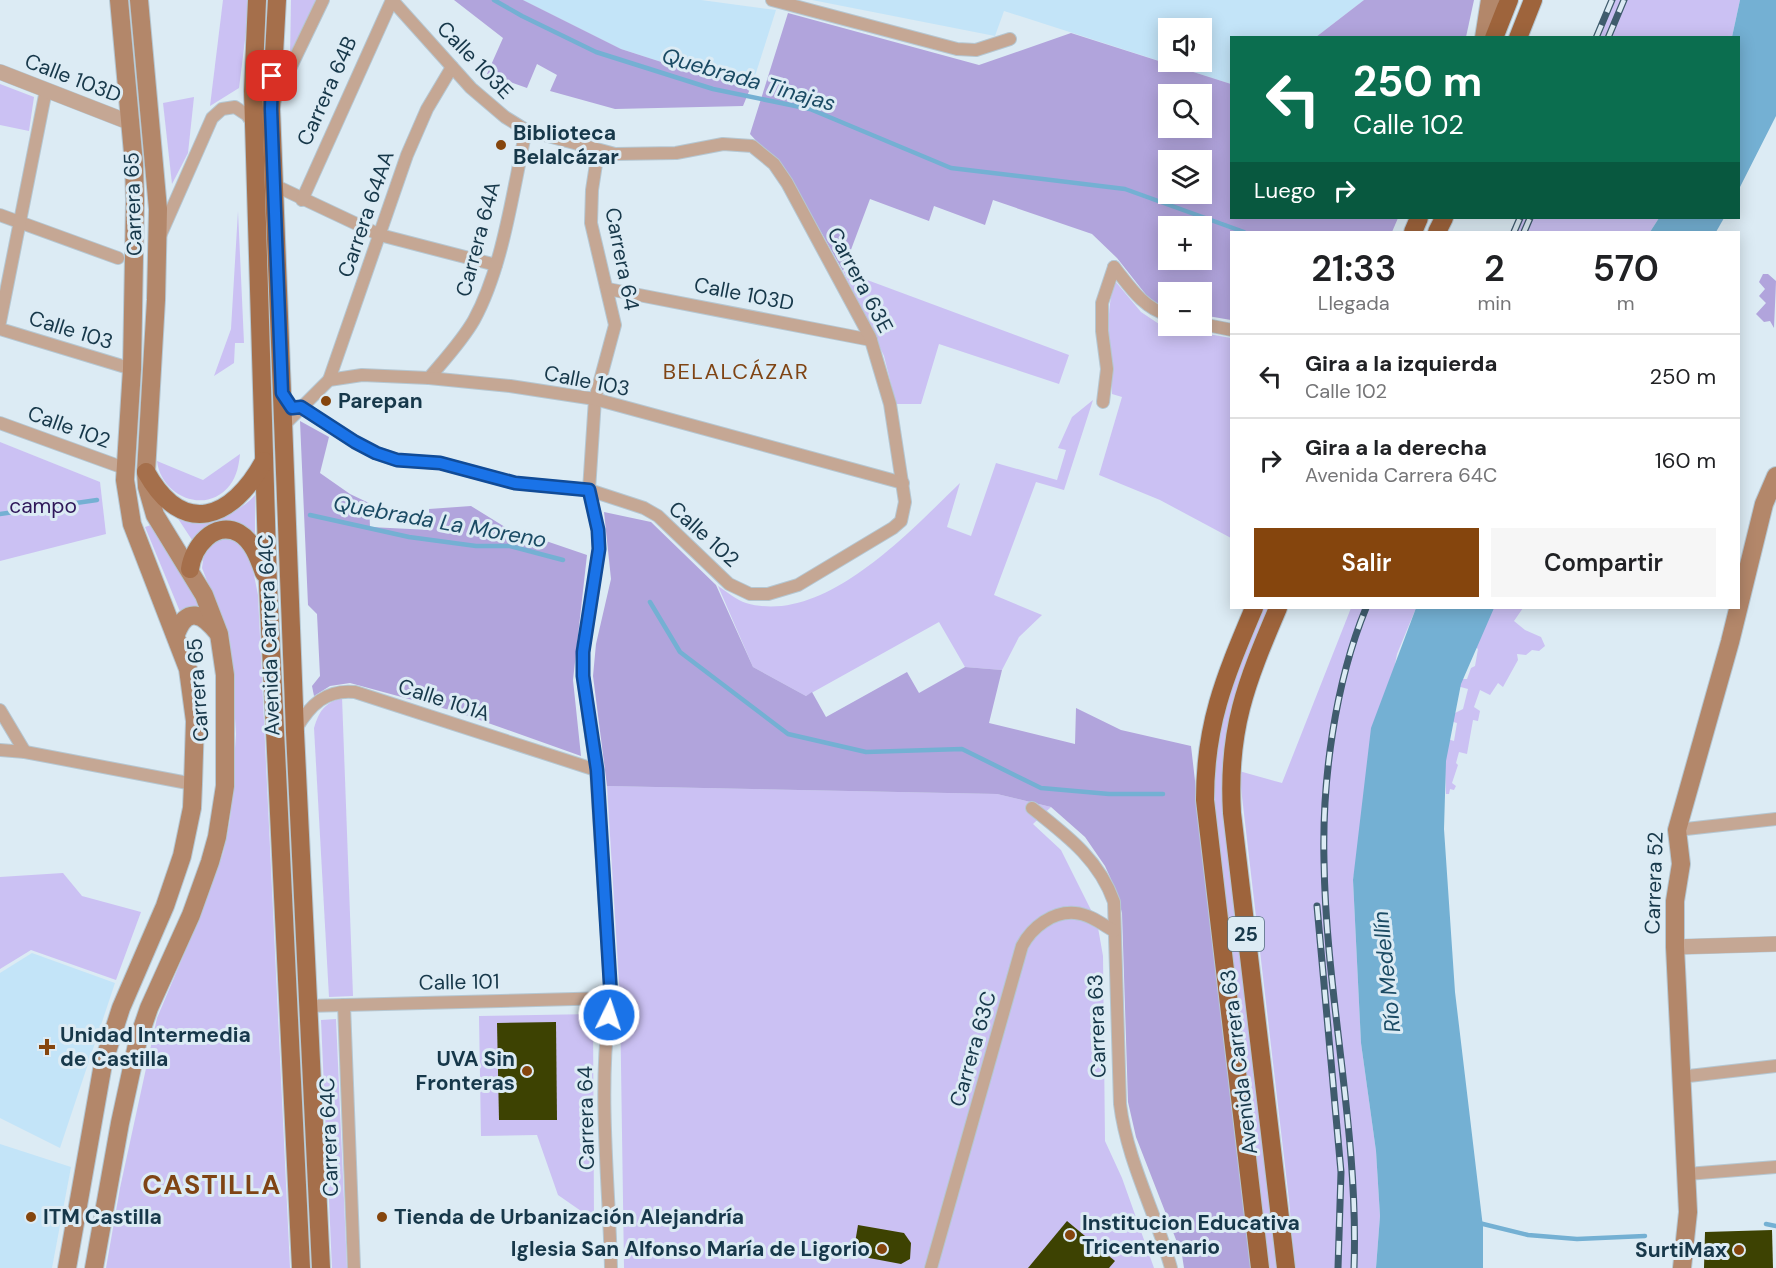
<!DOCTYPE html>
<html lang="es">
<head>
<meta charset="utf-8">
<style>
	:root { --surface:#fff; --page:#f6f6f6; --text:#202124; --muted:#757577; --line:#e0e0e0; --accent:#85450d }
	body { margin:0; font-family:"DM Sans",sans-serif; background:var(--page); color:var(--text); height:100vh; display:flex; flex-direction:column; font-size:22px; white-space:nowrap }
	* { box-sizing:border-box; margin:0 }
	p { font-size:20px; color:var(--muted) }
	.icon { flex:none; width:33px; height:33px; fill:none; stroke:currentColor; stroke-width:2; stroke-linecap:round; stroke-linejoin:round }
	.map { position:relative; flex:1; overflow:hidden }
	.side { position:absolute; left:1230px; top:231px; width:510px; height:378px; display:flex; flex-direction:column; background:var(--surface); border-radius:0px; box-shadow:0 3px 15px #0003 }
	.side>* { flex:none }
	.guide { position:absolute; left:1230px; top:36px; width:510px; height:183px; border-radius:0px; box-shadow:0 3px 15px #0003; background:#0b6e4f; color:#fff; overflow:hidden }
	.fabs { position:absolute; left:1158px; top:18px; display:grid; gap:12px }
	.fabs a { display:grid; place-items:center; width:54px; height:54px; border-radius:0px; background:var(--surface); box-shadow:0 3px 15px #0003; font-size:30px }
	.pin { position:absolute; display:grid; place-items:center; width:51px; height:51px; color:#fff; margin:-26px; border-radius:12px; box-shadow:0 3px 9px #0006 }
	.me { position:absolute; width:66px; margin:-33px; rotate:4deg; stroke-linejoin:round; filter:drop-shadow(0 0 4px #0008) }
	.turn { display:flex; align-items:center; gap:21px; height:126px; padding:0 24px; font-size:27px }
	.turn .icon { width:78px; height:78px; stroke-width:2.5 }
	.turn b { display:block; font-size:42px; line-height:51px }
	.then { display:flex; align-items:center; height:57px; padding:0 24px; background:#0003; gap:12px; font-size:22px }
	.eta { display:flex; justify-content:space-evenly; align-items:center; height:102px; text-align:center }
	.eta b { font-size:36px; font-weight:600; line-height:42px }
	.cta { display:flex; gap:12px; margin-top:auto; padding:12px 24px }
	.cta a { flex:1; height:69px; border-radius:0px; background:var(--accent); color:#fff; font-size:24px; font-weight:600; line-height:69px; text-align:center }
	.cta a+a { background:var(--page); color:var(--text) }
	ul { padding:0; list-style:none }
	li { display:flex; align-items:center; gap:18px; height:84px; padding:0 24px; border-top:2px solid var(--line) }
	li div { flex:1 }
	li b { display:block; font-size:22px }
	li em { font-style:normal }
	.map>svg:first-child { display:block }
	.built { fill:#c3e4f8; fill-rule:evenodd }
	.green { fill:#cbc1f3 }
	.forest { fill:#b1a4dc; fill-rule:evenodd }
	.water { fill:#74b0d3 }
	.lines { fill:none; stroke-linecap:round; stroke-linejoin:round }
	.stream { stroke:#74b0d3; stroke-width:4.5 }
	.building { fill:#3d4202 }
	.minor-casing { stroke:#b5c7d2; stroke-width:14 }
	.tertiary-casing { stroke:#b5c7d2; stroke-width:16 }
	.secondary-casing { stroke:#b5c7d2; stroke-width:20 }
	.primary-casing { stroke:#b5c7d2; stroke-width:20 }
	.trunk-casing { stroke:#b5c7d2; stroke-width:20 }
	.minor { stroke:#c5a794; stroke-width:12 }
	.tertiary { stroke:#c5a794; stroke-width:15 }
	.secondary { stroke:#b3876a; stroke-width:18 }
	.primary { stroke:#a56f4b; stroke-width:18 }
	.trunk { stroke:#9e643c; stroke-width:18 }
	.rail-casing { stroke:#3f5c6d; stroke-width:7 }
	.rail { stroke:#dcebf4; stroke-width:4.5; stroke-dasharray:14; stroke-linecap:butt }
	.route-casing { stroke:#114b97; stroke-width:15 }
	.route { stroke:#1a73e8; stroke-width:10 }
	.poi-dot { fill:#85450d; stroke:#dcebf4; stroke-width:2 }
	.labels { text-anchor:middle; stroke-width:6; stroke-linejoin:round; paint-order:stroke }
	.shield { fill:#dcebf4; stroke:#526e7d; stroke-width:1.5 }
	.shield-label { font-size:20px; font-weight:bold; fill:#17384a }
	.street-label { font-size:21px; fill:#17384a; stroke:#dcebf4 }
	.poi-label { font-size:21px; font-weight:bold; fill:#17384a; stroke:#dcebf4; text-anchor:start }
	.park-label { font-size:21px; fill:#2f1859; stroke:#dcebf4 }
	.water-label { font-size:22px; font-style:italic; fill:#1b4b64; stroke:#dcebf4 }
	.neighbourhood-label { font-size:22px; letter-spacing:1.5px; fill:#7f4414; stroke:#dcebf4 }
	.district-label { font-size:27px; font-weight:bold; letter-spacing:1.5px; fill:#7f4414; stroke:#dcebf4 }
</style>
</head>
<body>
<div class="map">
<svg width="1776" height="1268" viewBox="0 0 1776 1268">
	<rect width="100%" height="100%" fill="#dcebf4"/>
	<g class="built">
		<polygon points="523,0 701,0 776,10 754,79 680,68 621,49"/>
		<path d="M812 0H1364L1316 37 1232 38 1231 84 1004 11 995 36ZM1168 28H1202V62H1168Z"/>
		<polygon points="32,953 115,983 60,1148 0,1118 0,973"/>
		<polygon points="0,1144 71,1167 52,1268 0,1268"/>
	</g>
	<g class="green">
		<polygon points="223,0 250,0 239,88 210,106"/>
		<polygon points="291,0 316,0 290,58"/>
		<polygon points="1609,0 1740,0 1732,37 1593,38"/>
		<polygon points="0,84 34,97 29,131 0,125"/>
		<polygon points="194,97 188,153 172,184 163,103"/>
		<polygon points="238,211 244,343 235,343 234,363 214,376 231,329"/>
		<polygon points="1517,218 1659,218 1650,232 1510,232"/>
		<polygon points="843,271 1069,355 1059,384 939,344 921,404 896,404 884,356"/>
		<path d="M1115 281 1141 312 1162 326 1231 338V538L1160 500 1099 475 1122 397 1112 394C1112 355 1103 318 1115 281Z"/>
		<path d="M1093 400 1064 490 1036 482 994 595 1042 615 1019 637 1002 670 965 667 939 622 806 696 753 667 718 586C727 592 737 600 746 603 824 626 910 531 960 483L947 527 971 536 996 463 1057 480 1066 450 1058 448 1072 417Z"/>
		<polygon points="0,442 100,482 106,534 0,561"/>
		<path d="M240 454C239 464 237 476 230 485 206 516 161 496 157 461L203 480Z"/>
		<path d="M255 495V535L247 528 194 543 175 514C207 515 231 522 255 495Z"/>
		<polygon points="151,525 202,608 181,614 145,527"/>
		<polygon points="225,538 240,541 251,560 258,595 290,1268 106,1268 120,1188 157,1018 200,916 223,853 230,820 236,734 230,640 202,568 204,553 212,544"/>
		<path d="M1262 608H1272C1257 642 1237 678 1230 715 1222 753 1223 791 1225 830L1278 1268H1265L1213 831V781L1221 709Z"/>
		<polygon points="1351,608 1416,608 1397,654 1353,880 1361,1043 1376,1151 1380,1216 1376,1268 1295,1268 1289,1200 1239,771 1282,783"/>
		<polygon points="1488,608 1507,608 1507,609 1523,608 1514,621 1525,630 1541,637 1545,646 1539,651 1532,650 1526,655 1517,654 1518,660 1503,687 1498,683 1490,695 1480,690 1474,707 1480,711 1478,721 1473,720 1467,754 1459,752 1456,763 1458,765 1452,783 1456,786 1454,790 1450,789 1449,794 1446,794 1444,738 1454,741 1457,723 1450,721 1453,714 1463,709 1468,689 1457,686 1458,679 1467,679 1471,668 1475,666 1478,649 1473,645"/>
		<path d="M342 697 353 996 329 997 314 728C319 711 324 704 342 697Z"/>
		<polygon points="607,786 997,794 1051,807 1033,824 1061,850 1097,922 1103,956 1105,1141 1122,1178 1154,1268 624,1268 620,998"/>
		<polygon points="63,873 82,896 141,912 116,980 31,950 0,969 0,877"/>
		<polygon points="593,1014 594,1220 558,1195 537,1135 481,1136 479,1016"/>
		<polygon points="336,1019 347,1268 332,1268 321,1020"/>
	</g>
	<g class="forest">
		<polygon points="454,0 523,0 621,49 680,68 754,79 743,106 615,109 550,91 557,75 537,64 527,88 487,74 503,38"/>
		<polygon points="1364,0 1474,0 1466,37 1316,37"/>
		<path d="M788 13 979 65 1071 33 1231 84 1232 218H1398L1392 232H1232L1231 320 1202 315V292H1168V309L1163 308 1147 296 1117 258 1092 234 993 200 985 225 934 206 929 221 870 199 843 271 791 179 750 134ZM1168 94H1202V128H1168ZM1168 160H1202V194H1168ZM1168 226H1202V260H1168Z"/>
		<polygon points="1763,274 1768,274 1776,281 1774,328 1770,321 1764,322 1756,314 1766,303 1759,296 1765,289 1759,282"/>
		<polygon points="300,421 329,437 320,473 350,494 369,503 370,527 430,530 429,509 471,506 505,527 587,555 573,680 581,756 457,712 350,683 330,686 314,696 312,686 320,676 317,614 308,605"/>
		<polygon points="604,512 651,522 716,585 753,667 806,696 812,692 826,717 907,672 919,693 965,667 1002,670 989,723 1075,744 1076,708 1121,730 1191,746 1251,1268 1184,1268 1182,1255 1136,1137 1128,1102 1122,913 1115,888 1105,866 1085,837 1051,807 997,794 607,786 593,676 596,644 611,579"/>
	</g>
	<g class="water">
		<polygon points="1740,0 1776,0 1776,116 1739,189 1738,38 1732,37"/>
		<polygon points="1659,218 1724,218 1716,232 1650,232"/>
		<polygon points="1416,608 1494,608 1461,684 1446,761 1444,829 1455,992 1483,1227 1483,1268 1376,1268 1380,1216 1376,1151 1361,1043 1353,880 1371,728"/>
	</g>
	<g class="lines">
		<g class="stream">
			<polyline points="494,0 522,16 596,52 713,89 810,109 951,168 1125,189 1244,232"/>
			<polyline points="0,514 97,500"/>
			<polyline points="310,515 409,537 476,546 510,546 563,560"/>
			<polyline points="650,602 680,652 788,734 866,752 962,749 1041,788 1109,794 1163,794"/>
			<polyline points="1479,1223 1528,1235 1577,1239 1645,1236"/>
			<polyline points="1766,1224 1776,1226"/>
		</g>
	</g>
	<g class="building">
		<polygon points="556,1022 557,1120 499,1120 497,1023"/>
		<polygon points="1067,1221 1115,1261 1109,1268 1028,1268"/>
		<polygon points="858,1225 904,1233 911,1243 910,1259 901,1264 853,1255"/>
		<polygon points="1772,1230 1773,1268 1704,1268 1705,1232"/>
	</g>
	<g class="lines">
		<defs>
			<g id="minor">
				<polyline points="772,0 957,49 976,50 1010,39"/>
				<polyline points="274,102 323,0"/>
				<path d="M598 151 592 190 591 223 615 325 595 399 589 490 598 530 599 549 583 652V676L596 770 611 998C597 1088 609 1178 611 1268"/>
				<polyline points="274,185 380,235 496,265"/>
				<polyline points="0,215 118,258"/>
				<polyline points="160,236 212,118 222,109 235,107 247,115 253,124"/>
				<path d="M1114 267C1130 287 1143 308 1168 315"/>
				<polyline points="608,289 871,340"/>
				<polyline points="0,322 46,90"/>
				<polyline points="1202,324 1232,330"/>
				<polyline points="0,329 132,369"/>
				<path d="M429 378C445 359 462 341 474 320 503 267 513 190 526 130"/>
				<polyline points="329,380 407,155 427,109 452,67"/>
				<polyline points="1103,402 1107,369 1102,331 1102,303 1114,267"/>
				<polyline points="301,407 355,442 376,453 397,460 440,463 515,483 589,490 644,508 658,516 729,584 750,594 768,594 798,585 893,528 901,521 905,502 890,404 870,337 787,183 774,164 752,146 723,144 676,153 615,154 526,130 505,117 471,88 392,0 302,200"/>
				<polyline points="0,423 124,468"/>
				<polyline points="283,426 329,380 362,375 429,378 510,386 595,399 903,483"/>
				<polyline points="0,710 25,752"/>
				<path d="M296 729C310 705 326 689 355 692L596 770"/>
				<polyline points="0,750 25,752 193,784"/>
				<path d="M1032 808C1066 835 1099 859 1114 902L1120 1104C1127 1161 1156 1213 1171 1268"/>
				<polyline points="1677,830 1776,819"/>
				<polyline points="344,1005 354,1268"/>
				<polyline points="307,1006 611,998"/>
				<polyline points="1680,1077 1776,1066"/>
				<polyline points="1687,1174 1776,1167"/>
				<path d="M931 1268 1022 946C1032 927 1053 911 1075 913 1089 914 1102 924 1114 931"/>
			</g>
			<g id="tertiary">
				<polyline points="0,72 131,123"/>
				<polyline points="1675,947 1776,944"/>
			</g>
			<g id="secondary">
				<polyline points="1484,38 1490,0"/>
				<path d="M176 634C187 606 202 613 218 633"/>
				<polyline points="67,1268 103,1064 121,1008 165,906 182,856 192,808 193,784 195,721 188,669 132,524 125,480 132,369 135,200 134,164 119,0"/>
				<polyline points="94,1268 120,1123 138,1040 149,1008 191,915 210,862 217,837 225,786 225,675 219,634 204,595 155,515 147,487 146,472 156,300 158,209 139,0"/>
				<polyline points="1682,1268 1688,1212 1675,947 1675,901 1681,864 1677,830 1730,642 1764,504 1776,476"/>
			</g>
			<g id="primary">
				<polyline points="257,0 253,91 268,586 301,1268"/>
				<polyline points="277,0 271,109 295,732 321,1268"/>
				<path d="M146 472C183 538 232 520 264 461"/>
				<path d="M190 569C193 547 214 520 239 533 253 541 259 559 264 573"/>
			</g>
			<g id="trunk">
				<polyline points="1494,38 1509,0"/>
				<polyline points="1518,38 1533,0"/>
				<polyline points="1413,232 1419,218"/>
				<polyline points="1437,232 1444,218"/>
				<path d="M1254 608C1225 677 1205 723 1205 800L1260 1268"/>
				<path d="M1278 608C1246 683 1227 730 1232 813L1286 1268"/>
			</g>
		</defs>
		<use href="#minor" class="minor-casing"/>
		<use href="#tertiary" class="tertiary-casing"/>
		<use href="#secondary" class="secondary-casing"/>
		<use href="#primary" class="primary-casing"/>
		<use href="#trunk" class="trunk-casing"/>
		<use href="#minor" class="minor"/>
		<use href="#tertiary" class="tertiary"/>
		<use href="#secondary" class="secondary"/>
		<use href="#primary" class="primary"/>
		<use href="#trunk" class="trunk"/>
		<defs>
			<g id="rail">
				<polyline points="1596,38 1612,0"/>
				<polyline points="1608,38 1624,0"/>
				<polyline points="1514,232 1520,218"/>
				<polyline points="1524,232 1530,218"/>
				<polyline points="1317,906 1341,1172 1338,1268"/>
				<path d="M1354 1268C1359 1132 1326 997 1324 861 1322 780 1335 683 1366 608"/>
			</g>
		</defs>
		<use href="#rail" class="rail-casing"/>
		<use href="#rail" class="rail"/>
	</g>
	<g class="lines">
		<defs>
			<polyline id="route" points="272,76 271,109 282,393 292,408 301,407 355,442 376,453 397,460 440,463 515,483 589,490 598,530 599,549 583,652 583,676 597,770 611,998 609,1015"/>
		</defs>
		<use href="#route" class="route-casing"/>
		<use href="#route" class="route"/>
	</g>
	<g class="poi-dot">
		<circle cx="501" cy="145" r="6"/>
		<circle cx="326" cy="401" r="6"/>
		<path d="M44 1038h6v6h6v6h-6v6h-6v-6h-6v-6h6z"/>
		<circle cx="527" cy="1071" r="6"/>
		<circle cx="31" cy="1217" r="6"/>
		<circle cx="382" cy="1217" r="6"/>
		<circle cx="1070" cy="1235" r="6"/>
		<circle cx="882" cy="1249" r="6"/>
		<circle cx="1739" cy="1250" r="6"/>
	</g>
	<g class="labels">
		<rect class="shield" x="1228" y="917" width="36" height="34" rx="4.5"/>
		<g class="shield-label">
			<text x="1246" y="941">25</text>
		</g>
		<g class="street-label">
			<text transform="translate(475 60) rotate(46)" y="7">Calle 103E</text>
			<text transform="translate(73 78) rotate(21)" y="7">Calle 103D</text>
			<text transform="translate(327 91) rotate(-66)" y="7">Carrera 64B</text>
			<text transform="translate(133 204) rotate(-92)" y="7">Carrera 65</text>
			<text transform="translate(366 214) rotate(-71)" y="7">Carrera 64AA</text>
			<text transform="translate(478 239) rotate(-75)" y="7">Carrera 64A</text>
			<text transform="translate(622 259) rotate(79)" y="7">Carrera 64</text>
			<text transform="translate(860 280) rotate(62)" y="7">Carrera 63E</text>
			<text transform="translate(744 294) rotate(11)" y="7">Calle 103D</text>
			<text transform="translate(71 330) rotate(17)" y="7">Calle 103</text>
			<text transform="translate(587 381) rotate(11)" y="7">Calle 103</text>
			<text transform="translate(69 427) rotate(20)" y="7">Calle 102</text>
			<text transform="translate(704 534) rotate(42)" y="7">Calle 102</text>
			<text transform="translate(269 635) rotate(-92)" y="7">Avenida Carrera 64C</text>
			<text transform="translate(198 690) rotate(-94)" y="7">Carrera 65</text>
			<text transform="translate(444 700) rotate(18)" y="7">Calle 101A</text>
			<text transform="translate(1654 883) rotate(-88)" y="7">Carrera 52</text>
			<text transform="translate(459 982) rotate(-1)" y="7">Calle 101</text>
			<text transform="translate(1097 1026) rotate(-92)" y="7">Carrera 63</text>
			<text transform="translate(973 1049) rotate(-74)" y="7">Carrera 63C</text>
			<text transform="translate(1239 1062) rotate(-97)" y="7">Avenida Carrera 63</text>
			<text transform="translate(586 1118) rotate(-91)" y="7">Carrera 64</text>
			<text transform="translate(329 1137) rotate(-92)" y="7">Carrera 64C</text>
		</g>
		<g class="poi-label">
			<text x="513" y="140">Biblioteca<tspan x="513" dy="24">Belalcázar</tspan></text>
			<text x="338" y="408">Parepan</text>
			<text x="60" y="1042">Unidad Intermedia<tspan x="60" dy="24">de Castilla</tspan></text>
			<text x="515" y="1066" text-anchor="end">UVA Sin<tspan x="515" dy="24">Fronteras</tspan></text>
			<text x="43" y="1224">ITM Castilla</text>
			<text x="394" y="1224">Tienda de Urbanización Alejandría</text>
			<text x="1082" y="1230">Institucion Educativa<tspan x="1082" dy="24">Tricentenario</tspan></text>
			<text x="870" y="1256" text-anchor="end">Iglesia San Alfonso María de Ligorio</text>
			<text x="1727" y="1257" text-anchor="end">SurtiMax</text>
		</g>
		<g class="park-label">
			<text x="43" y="513">campo</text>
		</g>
		<g class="water-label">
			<text transform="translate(749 79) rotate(16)" y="8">Quebrada Tinajas</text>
			<text transform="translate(440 521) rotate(10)" y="8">Quebrada La Moreno</text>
			<text transform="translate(1386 972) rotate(-96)" y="8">Río Medellín</text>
		</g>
		<g class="neighbourhood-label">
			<text x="736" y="379">BELALCÁZAR</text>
		</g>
		<g class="district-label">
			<text x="212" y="1194">CASTILLA</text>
		</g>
	</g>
</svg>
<div class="fabs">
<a><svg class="icon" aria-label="sound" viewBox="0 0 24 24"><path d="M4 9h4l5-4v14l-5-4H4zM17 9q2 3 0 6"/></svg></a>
<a><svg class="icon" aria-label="search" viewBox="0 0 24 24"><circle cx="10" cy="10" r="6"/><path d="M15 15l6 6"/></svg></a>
<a><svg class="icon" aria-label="layers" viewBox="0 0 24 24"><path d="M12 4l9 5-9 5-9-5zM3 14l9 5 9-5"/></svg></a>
<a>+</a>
<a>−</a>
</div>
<div class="pin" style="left:272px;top:76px;background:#d93025"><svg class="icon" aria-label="arrive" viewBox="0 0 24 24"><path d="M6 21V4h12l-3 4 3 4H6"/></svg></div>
<svg class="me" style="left:609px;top:1015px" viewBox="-20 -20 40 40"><circle r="17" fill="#1a73e8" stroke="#fff" stroke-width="3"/><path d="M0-11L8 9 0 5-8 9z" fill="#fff"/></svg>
<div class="guide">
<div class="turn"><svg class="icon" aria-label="left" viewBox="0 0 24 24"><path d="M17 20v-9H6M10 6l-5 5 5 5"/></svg><div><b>250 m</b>Calle 102</div></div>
<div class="then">Luego<svg class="icon" aria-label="right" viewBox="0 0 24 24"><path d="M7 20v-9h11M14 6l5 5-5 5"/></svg></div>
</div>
<section class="side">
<div class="eta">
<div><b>21:33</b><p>Llegada</p></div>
<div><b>2</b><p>min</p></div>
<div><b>570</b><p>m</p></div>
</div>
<ul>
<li><svg class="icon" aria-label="left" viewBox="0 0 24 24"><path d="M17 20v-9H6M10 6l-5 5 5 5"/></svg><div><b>Gira a la izquierda</b><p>Calle 102</p></div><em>250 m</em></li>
<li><svg class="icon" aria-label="right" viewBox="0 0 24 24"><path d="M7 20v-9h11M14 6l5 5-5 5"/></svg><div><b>Gira a la derecha</b><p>Avenida Carrera 64C</p></div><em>160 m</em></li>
</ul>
<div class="cta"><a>Salir</a><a>Compartir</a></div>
</section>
</div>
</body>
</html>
